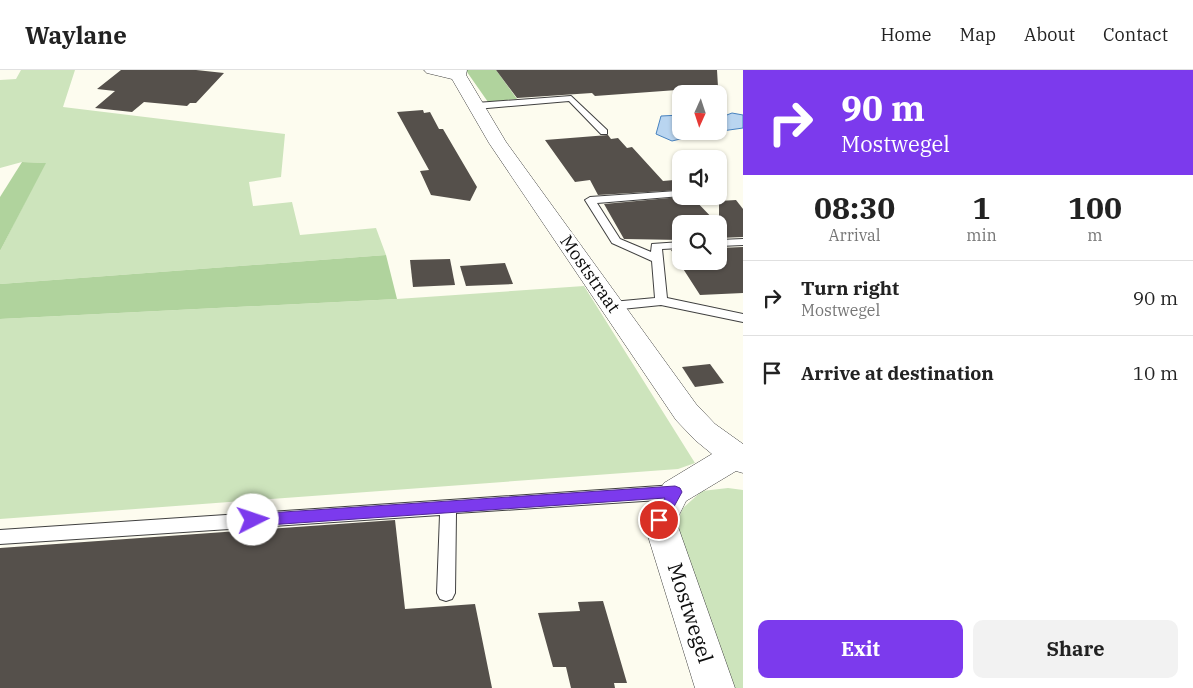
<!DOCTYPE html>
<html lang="en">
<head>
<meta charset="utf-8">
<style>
	:root { --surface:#fff; --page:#f2f2f2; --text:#222; --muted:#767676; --line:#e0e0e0; --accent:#7c3aed }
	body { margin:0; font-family:"IBM Plex Serif",serif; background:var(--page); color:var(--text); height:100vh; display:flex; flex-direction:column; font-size:19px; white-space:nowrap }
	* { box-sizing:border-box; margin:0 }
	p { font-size:16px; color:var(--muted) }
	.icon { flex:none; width:28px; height:28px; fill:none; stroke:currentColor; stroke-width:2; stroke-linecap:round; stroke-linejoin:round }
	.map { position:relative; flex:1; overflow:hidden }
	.panel { display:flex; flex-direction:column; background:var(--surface); width:450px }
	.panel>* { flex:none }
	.banner { background:#7c3aed; color:#fff; overflow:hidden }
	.needle { width:32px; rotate:183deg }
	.tools { position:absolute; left:672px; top:15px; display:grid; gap:10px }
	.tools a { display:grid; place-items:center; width:55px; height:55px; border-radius:10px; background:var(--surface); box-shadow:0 1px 4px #0004; font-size:25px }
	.pin { position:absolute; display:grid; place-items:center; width:42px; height:42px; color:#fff; margin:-21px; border:2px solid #fff; border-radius:50%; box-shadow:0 1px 5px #0007 }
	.me { position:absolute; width:55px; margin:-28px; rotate:86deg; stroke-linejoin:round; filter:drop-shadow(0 0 4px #0008) }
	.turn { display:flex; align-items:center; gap:18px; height:105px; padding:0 15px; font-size:22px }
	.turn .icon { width:65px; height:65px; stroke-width:2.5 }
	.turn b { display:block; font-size:35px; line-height:42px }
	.eta { display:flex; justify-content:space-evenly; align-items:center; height:85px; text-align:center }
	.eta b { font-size:30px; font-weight:700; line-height:35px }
	.button { display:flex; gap:10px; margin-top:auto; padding:10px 15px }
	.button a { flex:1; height:58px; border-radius:10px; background:var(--accent); color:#fff; font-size:20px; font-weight:700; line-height:58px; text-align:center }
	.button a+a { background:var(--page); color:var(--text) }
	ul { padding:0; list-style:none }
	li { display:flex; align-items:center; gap:15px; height:75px; padding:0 15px; border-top:1px solid var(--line) }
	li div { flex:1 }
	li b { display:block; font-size:19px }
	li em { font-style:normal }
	header { display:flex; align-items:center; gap:30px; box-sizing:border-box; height:70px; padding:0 25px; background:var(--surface); border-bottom:1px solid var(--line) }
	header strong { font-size:24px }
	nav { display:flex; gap:28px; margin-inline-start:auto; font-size:18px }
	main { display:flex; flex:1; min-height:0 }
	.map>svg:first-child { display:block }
	.green { fill:#cde4bc }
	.forest { fill:#b0d39d }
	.water { fill:#b9d5f0; stroke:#4782bf }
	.building { fill:#55504b }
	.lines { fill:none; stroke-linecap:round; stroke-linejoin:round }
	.service-casing { stroke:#404040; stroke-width:2 }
	.minor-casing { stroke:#404040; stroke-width:1 }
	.service { fill:#fff; fill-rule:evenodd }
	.minor { fill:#fff; fill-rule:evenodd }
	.route { fill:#7c3aed; stroke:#51269a }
	.labels { text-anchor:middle; stroke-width:5; stroke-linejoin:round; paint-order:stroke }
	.street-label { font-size:18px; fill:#0d0d0d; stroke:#fff }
	.near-street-label { font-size:21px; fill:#0d0d0d; stroke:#fff }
</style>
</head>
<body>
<header>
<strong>Waylane</strong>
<nav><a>Home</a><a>Map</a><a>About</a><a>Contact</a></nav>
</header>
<main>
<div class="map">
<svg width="743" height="618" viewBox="0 0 743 618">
	<rect width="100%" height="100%" fill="#fdfcef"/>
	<g class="green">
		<polygon points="21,0 75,0 63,37 285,64 281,107 249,112 253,136 292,132 300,165 376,158 386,185 0,214 0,181 45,93 22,92 0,98 0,10 16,9"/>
		<polygon points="584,216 695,393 678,399 0,449 0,249 397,229"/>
		<polygon points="728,418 743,420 743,618 732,618 673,462 683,438 702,421"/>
	</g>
	<g class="forest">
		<polygon points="459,0 496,0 517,29 488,32 467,2"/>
		<polygon points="22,92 46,93 0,181 0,127"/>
		<polygon points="386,185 397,229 0,249 0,214"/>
	</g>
	<polygon class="water" points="732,43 743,45 743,58 701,64 672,71 656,64 661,46 681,45 681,61 719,61 719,48"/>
	<g class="building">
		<polygon points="121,0 196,0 224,3 196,33 190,33 187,36 144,32 132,42 95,38 115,21 97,19"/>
		<polygon points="496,0 717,0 718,17 595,26 592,23 517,28"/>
		<polygon points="423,40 424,43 430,42 439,59 443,59 477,117 470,131 431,125 420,101 429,100 397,42"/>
		<polygon points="608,65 611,69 618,68 627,78 632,77 663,111 674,110 681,117 681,120 598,125 590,110 575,112 545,70"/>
		<polygon points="691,126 718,154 681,154 681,170 624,169 604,134"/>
		<polygon points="736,130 743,139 743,167 719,168 719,131"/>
		<polygon points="743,177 743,223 700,225 671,180 681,180 681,191 719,191 719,178"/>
		<polygon points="450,189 455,215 413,217 410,190"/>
		<polygon points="505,193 513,214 466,216 460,196"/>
		<polygon points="710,294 724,313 695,317 682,297"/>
		<polygon points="395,450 405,539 475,534 492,618 0,618 0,478"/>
		<polygon points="603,531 627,613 614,613 615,618 571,618 566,597 553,597 538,543 580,541 578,532"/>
	</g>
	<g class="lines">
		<defs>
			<g id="service">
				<polygon points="571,26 607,60 607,64 601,64 569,31 476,39 472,36 476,33"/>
				<polygon points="677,121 681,122 681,126 597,133 620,169 651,182 652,174 681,172 681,178 662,179 667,228 743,244 743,252 661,235 612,240 606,236 612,232 655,228 652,191 612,173 585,130 590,127"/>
				<polygon points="743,169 743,175 719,176 719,170"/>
				<polygon points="675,415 681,417 683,422 681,427 675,429 456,443 455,523 452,529 446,531 440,529 437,523 440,445 0,474 0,460"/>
			</g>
			<polygon id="minor" points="424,0 467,0 466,5 506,72 696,334 715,354 743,374 743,403 736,401 686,431 676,451 735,618 695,618 643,450 664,413 712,384 695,370 676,350 489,73 452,9 427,3"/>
		</defs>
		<use href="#service" class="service-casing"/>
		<use href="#minor" class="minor-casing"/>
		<use href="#service" class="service"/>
		<use href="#minor" class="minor"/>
	</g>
	<polygon class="route" points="675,416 680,418 682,422 664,455 659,456 654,455 652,450 665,428 253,456 248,454 246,450 248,446 253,444"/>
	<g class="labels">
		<g class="street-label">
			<text transform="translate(590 204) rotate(55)" y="6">Moststraat</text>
		</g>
		<g class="near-street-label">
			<text transform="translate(690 543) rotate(72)" y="7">Mostwegel</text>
		</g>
	</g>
</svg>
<div class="tools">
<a><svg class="needle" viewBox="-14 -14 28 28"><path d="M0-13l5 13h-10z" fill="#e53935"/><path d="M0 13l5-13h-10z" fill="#767676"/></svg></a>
<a><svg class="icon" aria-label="sound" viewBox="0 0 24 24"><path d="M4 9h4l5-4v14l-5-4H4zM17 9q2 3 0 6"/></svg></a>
<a><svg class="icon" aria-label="search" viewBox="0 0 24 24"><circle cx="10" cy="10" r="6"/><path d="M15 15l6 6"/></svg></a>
</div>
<div class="pin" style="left:659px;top:450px;background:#d93025"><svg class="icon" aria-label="arrive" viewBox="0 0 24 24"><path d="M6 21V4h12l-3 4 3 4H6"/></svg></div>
<svg class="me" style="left:253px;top:450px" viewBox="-20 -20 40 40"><circle r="19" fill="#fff"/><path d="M0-13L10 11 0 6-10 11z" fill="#7c3aed"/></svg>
</div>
<section class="panel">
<div class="banner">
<div class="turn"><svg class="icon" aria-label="right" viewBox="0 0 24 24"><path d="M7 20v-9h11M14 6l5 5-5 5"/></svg><div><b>90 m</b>Mostwegel</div></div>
</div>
<div class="eta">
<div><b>08:30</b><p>Arrival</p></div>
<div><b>1</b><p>min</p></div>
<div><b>100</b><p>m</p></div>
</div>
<ul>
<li><svg class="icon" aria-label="right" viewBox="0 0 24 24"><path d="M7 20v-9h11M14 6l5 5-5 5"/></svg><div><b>Turn right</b><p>Mostwegel</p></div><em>90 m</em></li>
<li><svg class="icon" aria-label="arrive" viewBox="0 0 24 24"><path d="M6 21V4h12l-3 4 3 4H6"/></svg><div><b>Arrive at destination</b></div><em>10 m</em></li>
</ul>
<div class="button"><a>Exit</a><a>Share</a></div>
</section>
</main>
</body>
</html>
